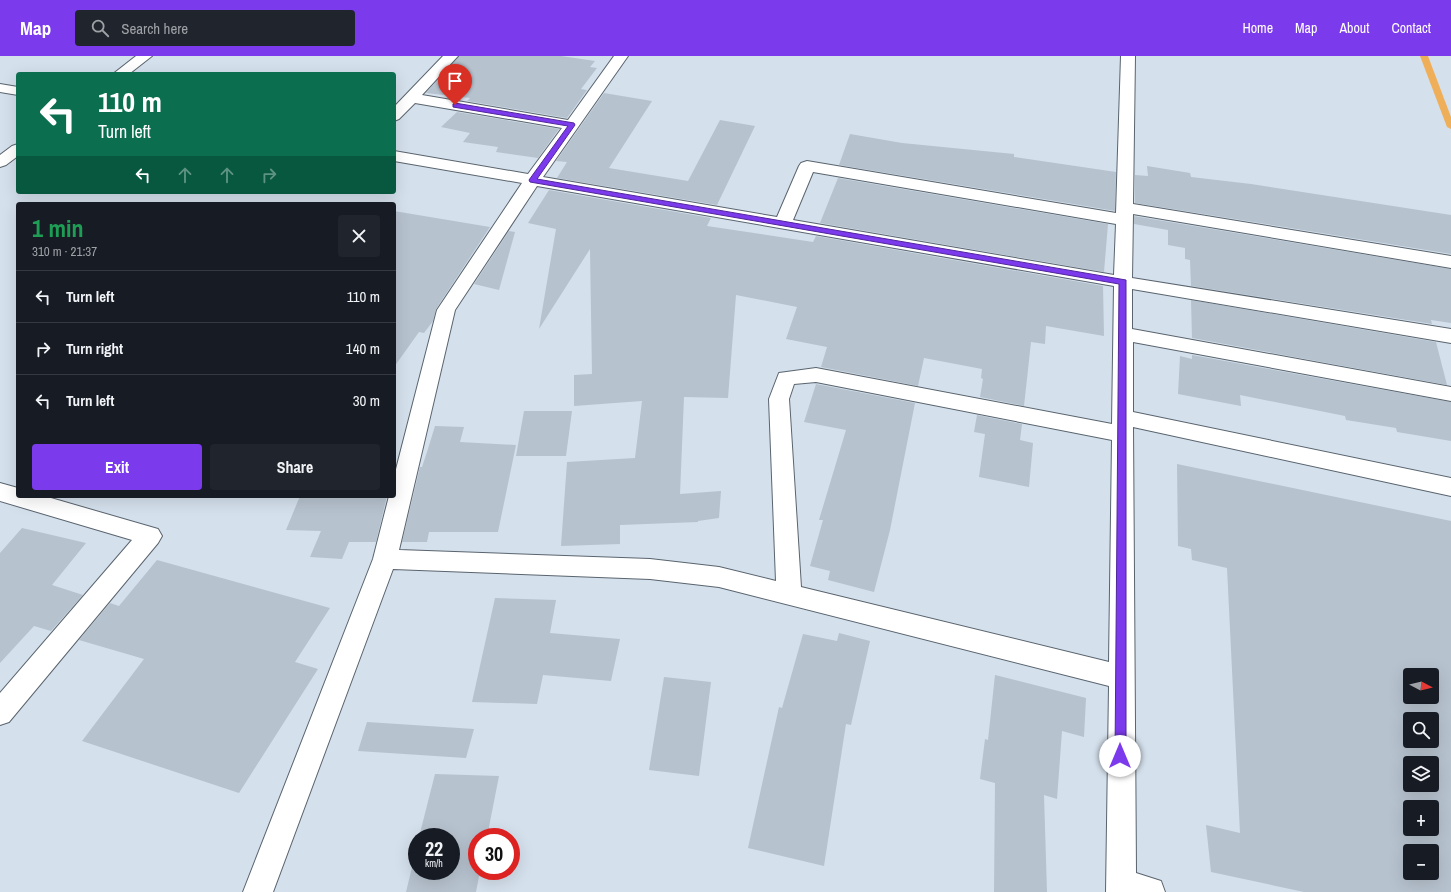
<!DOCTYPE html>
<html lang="en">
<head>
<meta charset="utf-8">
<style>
	:root { --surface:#171b24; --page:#20242c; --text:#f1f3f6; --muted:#9ea1a6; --line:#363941; --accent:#7c3aed }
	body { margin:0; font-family:"Archivo Narrow",sans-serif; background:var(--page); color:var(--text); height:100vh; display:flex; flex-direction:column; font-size:15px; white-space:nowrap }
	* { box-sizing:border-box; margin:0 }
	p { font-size:13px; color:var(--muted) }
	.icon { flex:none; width:22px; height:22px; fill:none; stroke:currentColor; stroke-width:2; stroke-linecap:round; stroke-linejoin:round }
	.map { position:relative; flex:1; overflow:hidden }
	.details { position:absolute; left:16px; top:146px; width:380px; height:296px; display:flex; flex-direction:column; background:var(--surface); border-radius:4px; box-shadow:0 4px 16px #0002 }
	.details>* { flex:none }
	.banner { position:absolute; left:16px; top:16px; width:380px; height:122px; border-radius:4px; box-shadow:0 4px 16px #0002; background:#0b6e4f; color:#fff; overflow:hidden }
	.needle { width:26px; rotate:97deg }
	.tools { position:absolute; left:1403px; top:612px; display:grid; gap:8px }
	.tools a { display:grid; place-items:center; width:36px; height:36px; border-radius:4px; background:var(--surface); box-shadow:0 4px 16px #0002; font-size:20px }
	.speed { position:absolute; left:408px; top:772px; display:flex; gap:8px; font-size:20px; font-weight:700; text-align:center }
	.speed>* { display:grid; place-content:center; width:52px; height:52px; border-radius:50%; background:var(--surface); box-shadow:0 4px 16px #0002; line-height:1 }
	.speed small { font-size:10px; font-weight:400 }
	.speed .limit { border:6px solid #d22; background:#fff; color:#111 }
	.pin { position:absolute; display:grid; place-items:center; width:34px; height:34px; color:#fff; margin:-41px -17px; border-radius:50% 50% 50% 0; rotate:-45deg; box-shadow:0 0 4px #0007 }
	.pin .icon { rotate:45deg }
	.me { position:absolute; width:44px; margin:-22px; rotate:0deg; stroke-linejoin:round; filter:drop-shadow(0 0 3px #0008) }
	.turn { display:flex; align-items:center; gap:14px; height:84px; padding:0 16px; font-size:18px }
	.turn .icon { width:52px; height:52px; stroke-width:2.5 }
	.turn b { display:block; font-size:28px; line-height:34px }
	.lanes { display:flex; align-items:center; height:38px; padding:0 16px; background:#0003; justify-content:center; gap:20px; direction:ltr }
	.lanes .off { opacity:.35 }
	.round { display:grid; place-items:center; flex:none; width:42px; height:42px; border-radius:4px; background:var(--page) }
	.headline { display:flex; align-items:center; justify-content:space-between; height:68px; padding:0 16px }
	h1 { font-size:24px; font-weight:800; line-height:30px; color:#1e9e55 }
	.button { display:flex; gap:8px; margin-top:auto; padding:8px 16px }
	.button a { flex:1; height:46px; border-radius:4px; background:var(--accent); color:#fff; font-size:16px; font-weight:800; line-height:46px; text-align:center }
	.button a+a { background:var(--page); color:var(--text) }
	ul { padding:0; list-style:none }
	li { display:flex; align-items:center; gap:12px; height:52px; padding:0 16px; border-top:1px solid var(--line) }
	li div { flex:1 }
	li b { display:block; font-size:15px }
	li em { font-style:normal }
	header { display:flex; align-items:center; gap:24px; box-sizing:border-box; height:56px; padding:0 20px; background:var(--accent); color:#fff }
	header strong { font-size:19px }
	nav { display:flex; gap:22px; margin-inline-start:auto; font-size:14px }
	.search { width:280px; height:36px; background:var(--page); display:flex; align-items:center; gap:10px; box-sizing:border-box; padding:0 14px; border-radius:4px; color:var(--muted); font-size:15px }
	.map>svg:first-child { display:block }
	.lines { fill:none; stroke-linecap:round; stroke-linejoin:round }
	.stream { fill:#efaf59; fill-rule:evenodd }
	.building { fill:#b6c2ce; fill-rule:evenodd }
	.minor-casing { stroke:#59646e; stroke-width:2 }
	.minor { fill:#fff; fill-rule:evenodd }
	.route { fill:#7c3aed; stroke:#51269a }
</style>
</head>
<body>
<header>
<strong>Map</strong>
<div class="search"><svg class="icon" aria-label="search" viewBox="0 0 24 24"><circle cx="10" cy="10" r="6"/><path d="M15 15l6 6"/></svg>Search here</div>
<nav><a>Home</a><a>Map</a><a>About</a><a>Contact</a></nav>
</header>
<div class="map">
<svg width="1451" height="836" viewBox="0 0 1451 836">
	<rect width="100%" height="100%" fill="#d4e0ec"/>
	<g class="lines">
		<polygon class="stream" points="1420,0 1428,0 1451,61 1451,73 1447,71"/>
	</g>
	<g class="building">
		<polygon points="459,0 561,0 595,5 590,11 597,12 581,33 587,34 567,62 467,45 470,42 426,37"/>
		<polygon points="604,37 652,45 609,112 688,125 720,64 755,70 717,149 557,122 567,106 556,105"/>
		<polygon points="457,56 559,73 538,102 496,96 498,91 463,86 470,77 441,71"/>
		<polygon points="850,78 902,87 1014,98 1014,101 1116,116 1115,155 839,109"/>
		<polygon points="1147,110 1190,117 1191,121 1251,128 1451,159 1451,198 1135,147 1135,119 1148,120"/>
		<polygon points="838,122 1108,168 1104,216 820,167"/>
		<polygon points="549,134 711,162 707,170 813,186 816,180 1103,230 1104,280 1046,270 1045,288 1031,286 1024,350 980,341 983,323 981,322 982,313 924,302 918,330 821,311 827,291 786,283 797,251 736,239 728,342 684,341 680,438 721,435 719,462 698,465 698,466 620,469 620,488 561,490 567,406 635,402 642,345 574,350 574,319 592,318 590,193 539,273 556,173 528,167"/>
		<polygon points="394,155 490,171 436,253 433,265 424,277 419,276 394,311"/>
		<polygon points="1134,160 1451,213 1451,267 1431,264 1432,268 1191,230 1190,204 1185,203 1185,192 1168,189 1168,174 1134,168"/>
		<polygon points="509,175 515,176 499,234 474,228"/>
		<polygon points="1191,244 1436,286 1447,329 1192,282"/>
		<polygon points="1192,299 1451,346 1451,385 1397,376 1396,372 1346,364 1345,360 1240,339 1241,350 1178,338 1180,300 1192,303"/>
		<polygon points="816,328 915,347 890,474 874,536 828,524 830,515 810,510 823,464 819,464 846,374 804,366"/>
		<polygon points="524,355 572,355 566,400 516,400"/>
		<polygon points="977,359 1022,368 1020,384 1033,387 1029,431 979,421 985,378 974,376"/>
		<polygon points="435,370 464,371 460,386 516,389 498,476 429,476 427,486 402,486 420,411 422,411 427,396"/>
		<path d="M1177 408 1451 465V836H1304L1211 816 1206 769 1240 777 1227 512 1192 504 1191 493 1178 490ZM1410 619H1432V641H1410ZM1410 663H1432V685H1410ZM1410 707H1432V729H1410ZM1410 751H1432V773H1410ZM1410 795H1432V817H1410Z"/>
		<polygon points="300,440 387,440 376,486 349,486 342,503 310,501 321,475 286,474"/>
		<polygon points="22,472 86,487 52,529 83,539 51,575 34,570 0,607 0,497"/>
		<polygon points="157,504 330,552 295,606 318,613 239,737 82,685 144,603 79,584 110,547 119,550"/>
		<polygon points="495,542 556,544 550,577 620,583 611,625 543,619 537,648 472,646"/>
		<polygon points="839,577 870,585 851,669 846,668 824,810 748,792 779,651 782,652 803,578 837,585"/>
		<polygon points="995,619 1086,642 1084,681 1062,675 1057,743 1044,739 1047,836 994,836 995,727 980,723 985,683 988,684"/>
		<polygon points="664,621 711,626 699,720 649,714"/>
		<polygon points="367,666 474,673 466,702 358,695"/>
		<polygon points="435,718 499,720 487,781 477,781 477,815 480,815 476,836 406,836 417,791 417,815 451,815 451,781 419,781"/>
	</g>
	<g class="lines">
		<defs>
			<g id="minor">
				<polygon points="136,0 152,0 129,18 113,18"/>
				<path d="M443 0H458L422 39 568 64 614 0H628L543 121 777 161 799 110 801 107 807 105 1116 157 1121 0H1135L1133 148 1451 200V212L1133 158 1132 222 1451 273V287L1132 233V273L1451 331V345L1133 286V356L1451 422V440L1133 371 1136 817 1161 825 1165 836H1106L1109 630 719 531 650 523 393 513 273 836H243L373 503 389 440H394V421L437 254 522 127 394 105V95L528 118 562 72 415 47 399 63 394 65V51ZM813 116 1116 168 1114 219 793 164ZM537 130 1114 230 1112 368 816 312 779 317 769 343 776 525 719 511 650 503 399 494 455 254ZM816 326 1112 384 1109 606 801 531 789 343 794 328Z"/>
				<polygon points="0,28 18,31 18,39 0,36"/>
				<polygon points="18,88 18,100 6,109 0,111 0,99 12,90"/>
				<polygon points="0,427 18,432 18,440 44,440 158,473 162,480 158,487 9,666 0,669 0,637 132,484 0,445"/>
			</g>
		</defs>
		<use href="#minor" class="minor-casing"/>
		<use href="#minor" class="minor"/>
	</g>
	<polygon class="route" points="455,47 574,67 575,69 537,123 1126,224 1126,700 1124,704 1120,706 1116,704 1115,700 1119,228 530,126 529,124 568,70 453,51 453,48"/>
</svg>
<div class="tools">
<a><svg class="needle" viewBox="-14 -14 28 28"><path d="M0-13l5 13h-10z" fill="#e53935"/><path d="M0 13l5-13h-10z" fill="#9ea1a6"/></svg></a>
<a><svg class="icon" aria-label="search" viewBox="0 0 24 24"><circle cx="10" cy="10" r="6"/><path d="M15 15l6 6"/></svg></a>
<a><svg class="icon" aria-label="layers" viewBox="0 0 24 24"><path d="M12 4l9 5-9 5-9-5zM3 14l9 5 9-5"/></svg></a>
<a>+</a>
<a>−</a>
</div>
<div class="speed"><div>22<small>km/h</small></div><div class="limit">30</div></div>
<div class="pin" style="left:455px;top:49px;background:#d93025"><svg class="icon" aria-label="arrive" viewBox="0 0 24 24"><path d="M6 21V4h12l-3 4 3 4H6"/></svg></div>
<svg class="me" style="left:1120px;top:700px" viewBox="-20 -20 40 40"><circle r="19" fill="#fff"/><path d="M0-13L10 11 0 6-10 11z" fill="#7c3aed"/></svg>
<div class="banner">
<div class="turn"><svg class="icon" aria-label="left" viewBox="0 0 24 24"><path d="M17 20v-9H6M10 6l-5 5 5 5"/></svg><div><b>110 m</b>Turn left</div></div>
<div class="lanes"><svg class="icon" aria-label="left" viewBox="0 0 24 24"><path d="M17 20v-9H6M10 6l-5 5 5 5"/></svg><svg class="icon off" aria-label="ahead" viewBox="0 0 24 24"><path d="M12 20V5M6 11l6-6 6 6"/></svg><svg class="icon off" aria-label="ahead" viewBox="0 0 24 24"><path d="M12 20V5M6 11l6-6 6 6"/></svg><svg class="icon off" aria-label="right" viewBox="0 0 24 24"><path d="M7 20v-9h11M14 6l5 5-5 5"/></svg></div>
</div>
<section class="details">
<div class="headline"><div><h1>1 min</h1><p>310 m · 21:37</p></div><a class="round"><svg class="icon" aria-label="close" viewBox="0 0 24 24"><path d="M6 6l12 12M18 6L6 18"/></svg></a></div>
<ul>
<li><svg class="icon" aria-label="left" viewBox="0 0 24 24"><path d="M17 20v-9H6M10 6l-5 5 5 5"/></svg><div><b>Turn left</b></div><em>110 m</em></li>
<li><svg class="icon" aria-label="right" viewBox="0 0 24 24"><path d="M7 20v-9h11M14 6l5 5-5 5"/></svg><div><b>Turn right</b></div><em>140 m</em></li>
<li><svg class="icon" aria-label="left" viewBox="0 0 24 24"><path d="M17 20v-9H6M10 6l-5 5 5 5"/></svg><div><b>Turn left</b></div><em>30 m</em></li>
</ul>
<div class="button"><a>Exit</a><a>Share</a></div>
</section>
</div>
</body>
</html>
